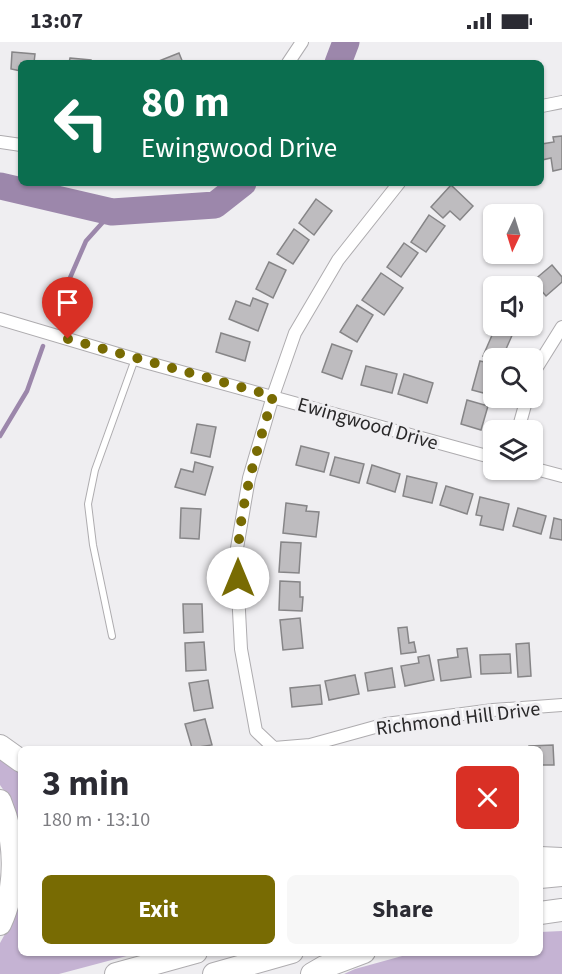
<!DOCTYPE html>
<html lang="en">
<head>
<meta charset="utf-8">
<style>
	:root { --surface:#fff; --page:#f7f7f7; --text:#2b2b33; --muted:#7c7c81; --accent:#786b03 }
	body { margin:0; font-family:"Source Sans 3",sans-serif; background:var(--page); color:var(--text); height:100vh; display:flex; flex-direction:column; font-size:22px; white-space:nowrap }
	* { box-sizing:border-box; margin:0 }
	p { font-size:20px; color:var(--muted) }
	.icon { flex:none; width:33px; height:33px; fill:none; stroke:currentColor; stroke-width:2; stroke-linecap:round; stroke-linejoin:round }
	.map { position:relative; flex:1; overflow:hidden }
	.side { position:absolute; left:18px; top:704px; width:525px; height:210px; display:flex; flex-direction:column; background:var(--surface); border-radius:9px; box-shadow:0 2px 4px #0004 }
	.side>* { flex:none }
	.top-card { position:absolute; left:18px; top:18px; width:526px; height:126px; border-radius:9px; box-shadow:0 2px 4px #0004; background:#0b6e4f; color:#fff; overflow:hidden }
	.needle { width:39px; rotate:184deg }
	.buttons { position:absolute; left:483px; top:162px; display:grid; gap:12px }
	.buttons a { display:grid; place-items:center; width:60px; height:60px; border-radius:9px; background:var(--surface); box-shadow:0 2px 4px #0004; font-size:30px }
	.pin { position:absolute; display:grid; place-items:center; width:51px; height:51px; color:#fff; margin:-62px -26px; border-radius:50% 50% 50% 0; rotate:-45deg; box-shadow:0 0 6px #0007 }
	.pin .icon { rotate:45deg }
	.me { position:absolute; width:66px; margin:-33px; rotate:0deg; stroke-linejoin:round; filter:drop-shadow(0 0 4px #0008) }
	.turn { display:flex; align-items:center; gap:21px; height:126px; padding:0 24px; font-size:27px }
	.turn .icon { width:78px; height:78px; stroke-width:2.5 }
	.turn b { display:block; font-size:42px; line-height:51px }
	.round { display:grid; place-items:center; flex:none; width:63px; height:63px; border-radius:9px; background:var(--page) }
	.overview { display:flex; align-items:center; justify-content:space-between; height:102px; padding:0 24px }
	h1 { font-size:36px; font-weight:700; line-height:45px }
	.action { display:flex; gap:12px; margin-top:auto; padding:12px 24px }
	.action a { flex:1; height:69px; border-radius:9px; background:var(--accent); color:#fff; font-size:24px; font-weight:700; line-height:69px; text-align:center }
	.action a+a { background:var(--page); color:var(--text) }
	.status { display:flex; justify-content:space-between; align-items:center; height:42px; padding:0 30px; background:var(--surface); direction:ltr }
	.status svg { height:16px; fill:currentColor }
	.map>svg:first-child { display:block }
	.green { fill:#c5b3d3 }
	.lines { fill:none; stroke-linecap:round; stroke-linejoin:round }
	.stream { stroke:#9c87ab; stroke-width:4.5 }
	.river { stroke:#9c87ab; stroke-width:27 }
	.building { fill:#bebcbf; stroke:#868587; stroke-width:1.5 }
	.service-casing { stroke:#aeacaf; stroke-width:8 }
	.minor-casing { stroke:#aeacaf; stroke-width:14 }
	.motorway-casing { stroke:#aeacaf; stroke-width:24 }
	.service { stroke:#fff; stroke-width:6 }
	.minor { stroke:#fff; stroke-width:12 }
	.motorway { stroke:#fff; stroke-width:22 }
	.route { stroke:#786b03; stroke-width:10; stroke-dasharray:0 18 }
	.labels { text-anchor:middle; stroke-width:6; stroke-linejoin:round; paint-order:stroke }
	.street-label { font-size:20px; fill:#292829; stroke:#efeef1 }
</style>
</head>
<body>
<div class="status"><b>13:07</b><svg viewBox="0 0 49 12"><path d="M0 12V9h3v3zM5 12V6h3v6zM10 12V3h3v9zM15 12V0h3v12zM26 1h20v11H26zM47 4h2v5h-2z"/></svg></div>
<div class="map">
<svg width="562" height="932" viewBox="0 0 562 932">
	<rect width="100%" height="100%" fill="#efeef1"/>
	<g class="green">
		<polygon points="0,715 21,729 21,805 9,756 0,743"/>
		<polygon points="21,826 21,910 138,911 59,932 0,932 0,901 5,892 18,852"/>
		<polygon points="562,889 562,932 344,932 355,927 413,911 540,910 540,890"/>
	</g>
	<g class="lines">
		<g class="stream">
			<polyline points="53,275 86,199 112,170"/>
			<polyline points="0,394 27,349 43,304"/>
		</g>
		<g class="river">
			<polyline points="338,21 346,0"/>
			<polyline points="0,144 112,170 215,163 243,141"/>
		</g>
	</g>
	<g class="building">
		<polygon points="12,10 35,12 34,21 21,21 21,29 11,27"/>
		<polygon points="179,11 183,21 154,21"/>
		<polygon points="70,16 91,18 91,21 69,21"/>
		<polygon points="562,94 562,127 553,129 551,116 542,118 542,102 554,100 553,95"/>
		<polygon points="451,143 473,164 460,178 450,169 443,176 431,165"/>
		<polygon points="316,157 332,169 314,193 299,181"/>
		<polygon points="429,173 445,184 426,210 411,200"/>
		<polygon points="294,187 309,198 293,222 277,212"/>
		<polygon points="404,201 418,211 401,235 387,225"/>
		<polygon points="269,220 286,228 273,256 256,247"/>
		<polygon points="552,223 562,235 562,240 546,254 533,239"/>
		<polygon points="381,231 403,246 384,273 362,258"/>
		<polygon points="253,256 268,262 258,289 229,277 236,259 250,264"/>
		<polygon points="357,263 373,273 357,300 340,290"/>
		<polygon points="496,284 503,284 514,289 502,316 494,316 494,319 483,314"/>
		<polygon points="221,291 250,300 245,319 216,310"/>
		<polygon points="332,302 352,309 342,337 322,330"/>
		<polygon points="480,319 494,322 494,342 491,353 472,348"/>
		<polygon points="366,324 397,332 392,351 361,343"/>
		<polygon points="404,332 433,341 427,361 398,352"/>
		<polygon points="467,358 488,364 481,388 461,382"/>
		<polygon points="197,382 216,385 210,415 191,411"/>
		<polygon points="301,404 329,411 324,430 296,423"/>
		<polygon points="335,415 364,422 359,441 330,433"/>
		<polygon points="195,420 213,425 205,453 175,445 181,427 193,430"/>
		<polygon points="372,423 400,432 395,450 367,441"/>
		<polygon points="407,434 437,441 432,461 403,454"/>
		<polygon points="446,444 473,452 467,472 440,463"/>
		<polygon points="480,455 509,462 503,488 480,483 482,474 476,473"/>
		<polygon points="286,461 307,464 306,469 319,470 316,495 283,491"/>
		<polygon points="181,466 201,467 199,497 180,496"/>
		<polygon points="518,466 546,474 541,492 513,484"/>
		<polygon points="554,476 562,478 562,498 550,496"/>
		<polygon points="281,500 301,501 299,531 279,530"/>
		<polygon points="280,539 300,540 300,555 303,555 302,569 279,568"/>
		<polygon points="183,562 202,562 203,590 184,591"/>
		<polygon points="300,576 303,606 283,608 280,578"/>
		<polygon points="407,585 409,601 414,600 416,610 401,612 398,586"/>
		<polygon points="204,600 206,628 186,629 185,601"/>
		<polygon points="529,601 531,634 518,635 516,602"/>
		<polygon points="467,606 471,635 441,639 438,618 458,615 457,607"/>
		<polygon points="510,612 511,631 481,632 480,613"/>
		<polygon points="429,613 434,638 405,644 401,624 419,621 418,615"/>
		<polygon points="392,626 395,645 368,649 365,631"/>
		<polygon points="355,633 359,652 329,658 325,639"/>
		<polygon points="208,638 213,666 194,669 189,641"/>
		<polygon points="320,643 322,662 292,665 290,646"/>
		<polygon points="205,677 212,703 192,706 185,682"/>
		<polygon points="553,703 554,723 540,723 540,706 529,706 529,704"/>
	</g>
	<g class="lines">
		<defs>
			<polyline id="service" points="112,594 93,503 88,462 95,428 135,317"/>
			<g id="minor">
				<polyline points="288,21 302,0"/>
				<polyline points="542,64 562,60"/>
				<polyline points="0,100 21,103"/>
				<polyline points="399,141 338,218 295,291 273,354 249,436 236,512 241,607 256,689 274,706 310,703 386,682 493,668 562,663"/>
				<polyline points="0,277 145,320 494,416"/>
				<polyline points="532,333 562,285"/>
				<polyline points="518,388 527,356"/>
				<polyline points="532,426 562,434"/>
			</g>
			<g id="motorway">
				<polyline points="0,704 21,719"/>
				<path d="M0 759C16 797 18 844 0 882"/>
				<polyline points="540,816 562,817"/>
				<polyline points="540,835 562,833"/>
				<polyline points="540,871 562,868"/>
				<polyline points="116,932 196,910"/>
				<polyline points="214,932 292,910"/>
				<polyline points="312,932 324,925 364,910"/>
			</g>
		</defs>
		<use href="#service" class="service-casing"/>
		<use href="#minor" class="minor-casing"/>
		<use href="#motorway" class="motorway-casing"/>
		<use href="#service" class="service"/>
		<use href="#minor" class="minor"/>
		<use href="#motorway" class="motorway"/>
	</g>
	<g class="lines">
		<path class="route" d="M68 297 273 354C256 413 235 474 238 536"/>
	</g>
	<g class="labels">
		<g class="street-label">
			<text transform="translate(368 381) rotate(16)" y="7">Ewingwood Drive</text>
			<text transform="translate(458 676) rotate(-7)" y="7">Richmond Hill Drive</text>
		</g>
	</g>
</svg>
<div class="buttons">
<a><svg class="needle" viewBox="-14 -14 28 28"><path d="M0-13l5 13h-10z" fill="#e53935"/><path d="M0 13l5-13h-10z" fill="#7c7c81"/></svg></a>
<a><svg class="icon" aria-label="sound" viewBox="0 0 24 24"><path d="M4 9h4l5-4v14l-5-4H4zM17 9q2 3 0 6"/></svg></a>
<a><svg class="icon" aria-label="search" viewBox="0 0 24 24"><circle cx="10" cy="10" r="6"/><path d="M15 15l6 6"/></svg></a>
<a><svg class="icon" aria-label="layers" viewBox="0 0 24 24"><path d="M12 4l9 5-9 5-9-5zM3 14l9 5 9-5"/></svg></a>
</div>
<div class="pin" style="left:68px;top:297px;background:#d93025"><svg class="icon" aria-label="arrive" viewBox="0 0 24 24"><path d="M6 21V4h12l-3 4 3 4H6"/></svg></div>
<svg class="me" style="left:238px;top:536px" viewBox="-20 -20 40 40"><circle r="19" fill="#fff"/><path d="M0-13L10 11 0 6-10 11z" fill="#786b03"/></svg>
<div class="top-card">
<div class="turn"><svg class="icon" aria-label="left" viewBox="0 0 24 24"><path d="M17 20v-9H6M10 6l-5 5 5 5"/></svg><div><b>80 m</b>Ewingwood Drive</div></div>
</div>
<section class="side">
<div class="overview"><div><h1>3 min</h1><p>180 m · 13:10</p></div><a class="round" style="background:#d93025;color:#fff"><svg class="icon" aria-label="close" viewBox="0 0 24 24"><path d="M6 6l12 12M18 6L6 18"/></svg></a></div>
<div class="action"><a>Exit</a><a>Share</a></div>
</section>
</div>
</body>
</html>
